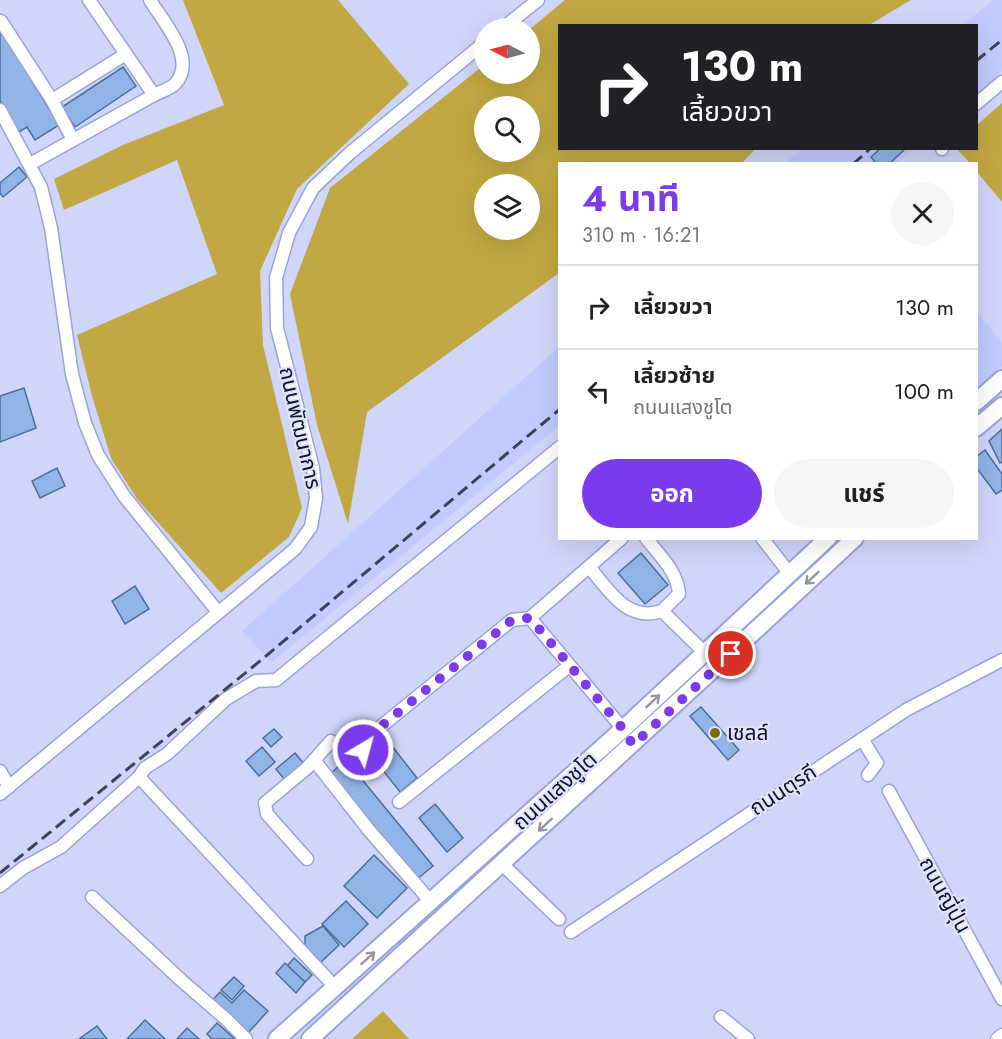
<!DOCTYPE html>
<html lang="th">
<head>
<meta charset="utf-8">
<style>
	:root { --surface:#fff; --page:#f6f6f6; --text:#222; --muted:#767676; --line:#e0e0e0; --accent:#7c3aed }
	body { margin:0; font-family:Jost,"Noto Sans Thai",sans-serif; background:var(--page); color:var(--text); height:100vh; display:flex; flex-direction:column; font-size:22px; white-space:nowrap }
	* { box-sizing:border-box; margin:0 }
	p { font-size:20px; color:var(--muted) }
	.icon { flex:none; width:33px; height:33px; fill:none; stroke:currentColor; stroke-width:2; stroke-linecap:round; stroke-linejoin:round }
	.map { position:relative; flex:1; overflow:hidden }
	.details { position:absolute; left:558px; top:162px; width:420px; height:378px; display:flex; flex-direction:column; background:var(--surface); border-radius:0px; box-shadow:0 6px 24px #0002 }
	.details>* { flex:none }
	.guide { position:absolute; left:558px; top:24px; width:420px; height:126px; border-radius:0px; box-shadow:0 6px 24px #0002; background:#202124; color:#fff; overflow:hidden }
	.needle { width:39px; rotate:276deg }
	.tools { position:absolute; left:474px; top:18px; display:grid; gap:12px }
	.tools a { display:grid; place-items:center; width:66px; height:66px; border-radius:50%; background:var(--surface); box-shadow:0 6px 24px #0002; font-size:30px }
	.pin { position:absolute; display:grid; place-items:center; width:51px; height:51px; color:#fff; margin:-26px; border:3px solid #fff; border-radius:50%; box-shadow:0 2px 6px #0007 }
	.me { position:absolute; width:66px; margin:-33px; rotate:37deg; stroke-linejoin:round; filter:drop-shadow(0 0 4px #0008) }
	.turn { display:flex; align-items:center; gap:21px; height:126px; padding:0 24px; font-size:27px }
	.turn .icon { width:78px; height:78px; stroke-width:2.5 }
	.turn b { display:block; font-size:42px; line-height:51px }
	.round { display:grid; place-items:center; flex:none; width:63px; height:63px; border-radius:32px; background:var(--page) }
	.head { display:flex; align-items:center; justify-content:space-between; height:102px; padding:0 24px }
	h1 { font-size:36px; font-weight:700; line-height:45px; color:var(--accent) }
	.primary-button { display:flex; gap:12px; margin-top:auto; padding:12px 24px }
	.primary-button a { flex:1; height:69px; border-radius:36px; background:var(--accent); color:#fff; font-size:24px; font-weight:700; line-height:69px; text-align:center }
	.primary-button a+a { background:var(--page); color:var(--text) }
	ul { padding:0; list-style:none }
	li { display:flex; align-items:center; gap:18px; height:84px; padding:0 24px; border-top:2px solid var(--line) }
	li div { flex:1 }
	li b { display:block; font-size:22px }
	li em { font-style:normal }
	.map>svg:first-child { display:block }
	.built { fill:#c1cbff }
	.green { fill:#c1a842; fill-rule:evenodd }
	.building { fill:#90b5e6; stroke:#4c6e9b; stroke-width:1.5 }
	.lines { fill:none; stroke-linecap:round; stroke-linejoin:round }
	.street-casing { stroke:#98a3da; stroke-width:15 }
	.secondary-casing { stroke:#98a3da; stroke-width:20 }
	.street { stroke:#fff; stroke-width:12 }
	.secondary { stroke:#fff; stroke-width:16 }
	.rail { stroke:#3e4259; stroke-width:3; stroke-dasharray:12 6; stroke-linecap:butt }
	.oneway { stroke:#93959e }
	.route { stroke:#7c3aed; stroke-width:10; stroke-dasharray:0 18 }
	.poi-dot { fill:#7f6b04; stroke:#dfe4fc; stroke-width:2 }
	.labels { text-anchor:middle; stroke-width:4.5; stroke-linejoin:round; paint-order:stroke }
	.street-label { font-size:21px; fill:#101327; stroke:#dfe4fc }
	.poi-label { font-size:21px; fill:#101327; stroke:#dfe4fc; text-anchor:start }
</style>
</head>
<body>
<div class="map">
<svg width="1002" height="1039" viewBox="0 0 1002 1039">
	<rect width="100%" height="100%" fill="#cfd6f9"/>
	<g class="built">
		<polygon points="993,0 1002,0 1002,71 977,94 976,26 963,25"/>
		<polygon points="804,149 914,149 896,163 783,164"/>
		<polygon points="977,312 1002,342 1002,366 977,388"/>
		<polygon points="559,347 559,426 272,662 242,631"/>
	</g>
	<g class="green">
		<polygon points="183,0 338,0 409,84 297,189 260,271 263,345 302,508 289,537 221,593 137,499 111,458 92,396 77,335 217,274 177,160 64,210 54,179 123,145 224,105"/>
		<path d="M565 0H911L869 25 560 26V148L755 149 742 163 560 164 559 273 367 412 348 524 317 425 290 294 330 188 484 65V74H530V29ZM530 106V152H484V106ZM484 184H530V230H484Z"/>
		<polygon points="1002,103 1002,202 977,172 976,164 970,163 957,149 976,148 977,125"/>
		<polygon points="383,1011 409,1039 352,1039"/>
	</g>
	<g class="building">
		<polygon points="0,29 59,125 35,140 27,127 19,132 0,101"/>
		<polygon points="123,67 136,86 75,127 62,107"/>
		<polygon points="881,148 906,148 889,164 877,164 871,157"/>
		<polygon points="19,167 27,177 3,197 0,193 0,183"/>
		<polygon points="24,388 36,428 0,442 0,396"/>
		<polygon points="1002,429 1002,462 1000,463 989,441"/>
		<polygon points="985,450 1002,474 1002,490 996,494 976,467 976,457"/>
		<polygon points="57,468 65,486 40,498 32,481"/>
		<polygon points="641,553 668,585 645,604 618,573"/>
		<polygon points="135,586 149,609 125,624 112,601"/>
		<polygon points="701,707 739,750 728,760 690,716"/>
		<polygon points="274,729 282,737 271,747 263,738"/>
		<polygon points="388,741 417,778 400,792 371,755"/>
		<polygon points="262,747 275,762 259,776 246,761"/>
		<polygon points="295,753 304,764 285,780 276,769"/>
		<polygon points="346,760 433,866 416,880 330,774"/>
		<polygon points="435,804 463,838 447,852 419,818"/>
		<polygon points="374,855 407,888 377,918 344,886"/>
		<polygon points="346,901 368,924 344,947 322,924"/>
		<polygon points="323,926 339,945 319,964 305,952 305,936"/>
		<polygon points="294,958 312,975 305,982 287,966"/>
		<polygon points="285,963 305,982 296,993 276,973"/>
		<polygon points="234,977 244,986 232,1000 221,990"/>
		<polygon points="244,990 268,1011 246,1035 210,1003 220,992 232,1003"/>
		<polygon points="145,1020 165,1039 127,1039"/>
		<polygon points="217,1023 235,1039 212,1039 207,1034"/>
		<polygon points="97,1026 107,1039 79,1039"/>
		<polygon points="187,1028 199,1039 177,1039"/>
	</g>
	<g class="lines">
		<defs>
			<g id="street">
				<polyline points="89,0 154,95"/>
				<polyline points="1,21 52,100"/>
				<polyline points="503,28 538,0"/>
				<polyline points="976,104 1002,82"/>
				<polyline points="0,110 41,187 51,228 72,374 85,423 98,455 124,496 218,612"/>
				<polyline points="73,140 52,100 126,54"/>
				<polyline points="942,149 942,148"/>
				<path d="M30 164 154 95C160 92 170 89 175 84 198 59 163 22 150 0"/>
				<path d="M646 538C659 555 678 572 679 594L662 611"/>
				<polyline points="762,538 790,574"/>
				<path d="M589 567C609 590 627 623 662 611L705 653"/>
				<polyline points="530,618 623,729"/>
				<polyline points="862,739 877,763 868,775"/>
				<polyline points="314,760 368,829 431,902"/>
				<polyline points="365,761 363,741 512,620 530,618 622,538"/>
				<polyline points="0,771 9,787"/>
				<polyline points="139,777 335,987"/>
				<polyline points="889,791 1002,999"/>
				<polyline points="0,794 295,549 311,527 316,498 313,468 277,328 276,278 289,233 313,188 350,153 484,43"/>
				<polyline points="399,802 569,666"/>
				<polyline points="307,859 267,814 265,803 307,768 331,741"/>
				<polyline points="502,864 559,919"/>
				<polyline points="0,886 23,868 61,847 139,777 145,768 167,754 226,699 256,681 276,680 560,447"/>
				<polyline points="92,897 182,981 226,1019 246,1039"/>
				<polyline points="571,932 906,710 1002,660"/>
				<polyline points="721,1017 748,1039"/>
				<polyline points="997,1039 1002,1035"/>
			</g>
			<g id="secondary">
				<polyline points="976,402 1002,379"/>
				<polyline points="976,428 1002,406"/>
				<polyline points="277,1039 623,729 828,538"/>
				<path d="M310 1039C491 872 674 707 855 538"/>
			</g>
		</defs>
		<use href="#street" class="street-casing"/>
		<use href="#secondary" class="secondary-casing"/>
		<use href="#street" class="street"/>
		<use href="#secondary" class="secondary"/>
		<g class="rail">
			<polyline points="976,61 1002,40"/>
			<polyline points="853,164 871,148"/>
			<polyline points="0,873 260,661 560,409"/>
		</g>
	</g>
	<defs><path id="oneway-shaft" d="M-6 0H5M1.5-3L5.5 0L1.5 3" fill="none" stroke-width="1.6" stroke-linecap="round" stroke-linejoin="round" transform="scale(1.5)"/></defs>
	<g class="oneway">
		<use href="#oneway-shaft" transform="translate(812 578) rotate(137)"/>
		<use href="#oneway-shaft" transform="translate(653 701) rotate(-43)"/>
		<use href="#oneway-shaft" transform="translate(545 825) rotate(138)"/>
		<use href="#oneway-shaft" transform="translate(368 958) rotate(-42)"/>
	</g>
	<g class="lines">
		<polyline class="route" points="363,750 363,741 512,620 530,618 623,729 633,745 731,654"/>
	</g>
	<circle class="poi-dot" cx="715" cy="733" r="6"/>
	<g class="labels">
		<g class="street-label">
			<text transform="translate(300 428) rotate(77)" y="7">ถนนพัฒนาการ</text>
			<text transform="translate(783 790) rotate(-33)" y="7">ถนนตุรกี</text>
			<text transform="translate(555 791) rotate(-42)" y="7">ถนนแสงชูโต</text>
			<text transform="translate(945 895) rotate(61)" y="7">ถนนญี่ปุ่น</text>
		</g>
		<g class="poi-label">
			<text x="727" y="740">เชลล์</text>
		</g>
	</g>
</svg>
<div class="tools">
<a><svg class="needle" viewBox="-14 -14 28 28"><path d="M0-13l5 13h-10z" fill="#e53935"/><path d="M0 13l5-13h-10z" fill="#767676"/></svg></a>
<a><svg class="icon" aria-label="search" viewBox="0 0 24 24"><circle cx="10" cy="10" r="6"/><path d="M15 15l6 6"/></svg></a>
<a><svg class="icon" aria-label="layers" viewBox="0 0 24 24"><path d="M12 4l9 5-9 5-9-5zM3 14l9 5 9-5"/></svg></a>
</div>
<div class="pin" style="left:731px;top:654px;background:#d93025"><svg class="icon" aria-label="arrive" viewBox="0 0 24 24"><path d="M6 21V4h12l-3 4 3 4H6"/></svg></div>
<svg class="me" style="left:363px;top:750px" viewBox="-20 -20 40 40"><circle r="17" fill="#7c3aed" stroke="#fff" stroke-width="3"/><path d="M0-11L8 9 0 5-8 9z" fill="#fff"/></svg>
<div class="guide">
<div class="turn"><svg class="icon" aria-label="right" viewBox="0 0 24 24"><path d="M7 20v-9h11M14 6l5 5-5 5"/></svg><div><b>130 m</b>เลี้ยวขวา</div></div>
</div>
<section class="details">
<div class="head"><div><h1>4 นาที</h1><p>310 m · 16:21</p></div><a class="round"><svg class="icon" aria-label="close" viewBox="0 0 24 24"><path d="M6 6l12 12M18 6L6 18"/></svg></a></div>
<ul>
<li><svg class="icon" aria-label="right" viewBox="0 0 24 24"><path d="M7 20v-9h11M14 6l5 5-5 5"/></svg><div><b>เลี้ยวขวา</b></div><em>130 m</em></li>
<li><svg class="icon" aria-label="left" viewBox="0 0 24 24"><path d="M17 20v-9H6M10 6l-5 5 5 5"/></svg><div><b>เลี้ยวซ้าย</b><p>ถนนแสงชูโต</p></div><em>100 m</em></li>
</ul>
<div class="primary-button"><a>ออก</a><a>แชร์</a></div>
</section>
</div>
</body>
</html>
